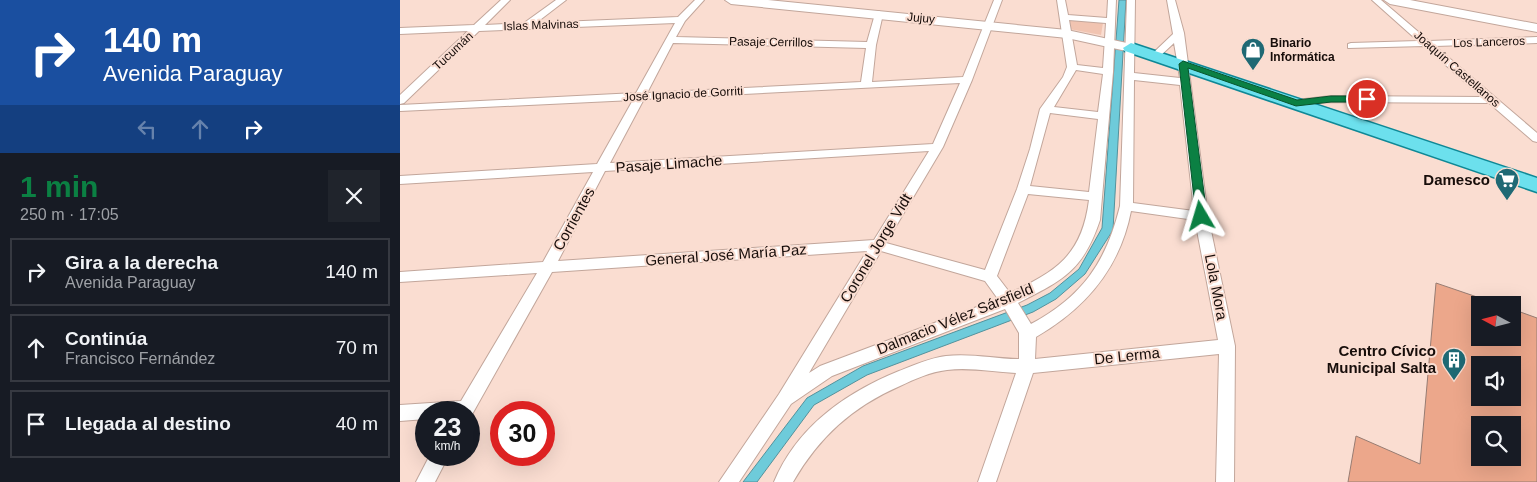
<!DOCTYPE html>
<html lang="es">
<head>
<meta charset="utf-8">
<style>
	:root { --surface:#171b24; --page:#20242c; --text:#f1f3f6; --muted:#9ea1a6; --line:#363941; --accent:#0b8043 }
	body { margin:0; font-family:Arial,sans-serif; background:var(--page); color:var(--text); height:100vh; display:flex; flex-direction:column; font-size:19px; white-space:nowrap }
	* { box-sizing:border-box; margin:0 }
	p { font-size:16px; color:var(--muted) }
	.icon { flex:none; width:28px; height:28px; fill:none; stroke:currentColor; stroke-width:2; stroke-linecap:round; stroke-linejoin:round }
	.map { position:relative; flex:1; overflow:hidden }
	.side { display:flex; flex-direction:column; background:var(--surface); width:400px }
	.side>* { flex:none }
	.banner { background:#1a4fa0; color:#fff; overflow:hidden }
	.needle { width:32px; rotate:277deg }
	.controls { position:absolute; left:1071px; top:296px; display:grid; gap:10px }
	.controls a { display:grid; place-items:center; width:50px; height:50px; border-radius:0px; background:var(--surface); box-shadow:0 5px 20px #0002; font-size:25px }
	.speed { position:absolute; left:15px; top:401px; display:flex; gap:10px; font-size:25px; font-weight:700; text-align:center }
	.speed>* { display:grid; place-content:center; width:65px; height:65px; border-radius:50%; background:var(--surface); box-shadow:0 5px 20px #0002; line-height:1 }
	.speed small { font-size:12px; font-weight:400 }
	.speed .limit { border:8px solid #d22; background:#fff; color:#111 }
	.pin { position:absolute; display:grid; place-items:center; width:42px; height:42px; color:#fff; margin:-21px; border:2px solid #fff; border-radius:50%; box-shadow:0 1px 5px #0007 }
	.me { position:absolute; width:55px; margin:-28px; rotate:353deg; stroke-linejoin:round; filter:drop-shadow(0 0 4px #0008) }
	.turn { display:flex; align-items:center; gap:18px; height:105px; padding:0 20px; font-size:22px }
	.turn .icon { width:65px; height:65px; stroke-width:2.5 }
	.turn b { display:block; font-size:35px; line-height:42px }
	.lanes { display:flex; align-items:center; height:48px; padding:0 20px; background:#0003; justify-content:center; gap:25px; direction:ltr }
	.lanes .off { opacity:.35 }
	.round { display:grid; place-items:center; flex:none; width:52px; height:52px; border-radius:0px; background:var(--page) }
	.head { display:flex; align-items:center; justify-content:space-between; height:85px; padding:0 20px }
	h1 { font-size:30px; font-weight:600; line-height:38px; color:var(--accent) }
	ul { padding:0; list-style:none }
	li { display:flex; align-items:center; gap:15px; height:68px; margin:0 10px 8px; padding:0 10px; border:2px solid var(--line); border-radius:0px }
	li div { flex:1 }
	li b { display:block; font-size:19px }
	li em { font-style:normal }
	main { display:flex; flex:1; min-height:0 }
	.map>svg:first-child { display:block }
	.green { fill:#f1c4b1 }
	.water { fill:#6ecbda; stroke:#54929c }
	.building { fill:#eca78b; stroke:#977c72; fill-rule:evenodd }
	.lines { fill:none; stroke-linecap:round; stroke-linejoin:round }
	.street-casing { stroke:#c2a69b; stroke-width:2 }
	.secondary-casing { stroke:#c2a69b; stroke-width:2 }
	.primary-casing { stroke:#0f8896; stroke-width:3 }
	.street { fill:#fff; fill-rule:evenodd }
	.secondary { fill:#fff; fill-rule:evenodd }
	.primary { fill:#6ce0ed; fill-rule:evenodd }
	.route { fill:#0b8043; stroke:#07532c }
	.labels { text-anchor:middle; stroke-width:4; stroke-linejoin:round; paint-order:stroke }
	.far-street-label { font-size:12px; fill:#170d0a; stroke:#faddd1 }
	.far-poi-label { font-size:12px; font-weight:bold; fill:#170d0a; stroke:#faddd1; text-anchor:start }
	.street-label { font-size:15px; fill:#170d0a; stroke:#faddd1 }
	.poi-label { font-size:15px; font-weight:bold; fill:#170d0a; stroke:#faddd1; text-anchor:end }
</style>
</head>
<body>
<main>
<section class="side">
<div class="banner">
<div class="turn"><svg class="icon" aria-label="right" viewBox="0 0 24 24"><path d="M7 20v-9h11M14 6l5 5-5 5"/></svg><div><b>140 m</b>Avenida Paraguay</div></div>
<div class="lanes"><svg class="icon off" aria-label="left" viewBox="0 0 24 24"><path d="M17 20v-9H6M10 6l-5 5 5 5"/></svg><svg class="icon off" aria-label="ahead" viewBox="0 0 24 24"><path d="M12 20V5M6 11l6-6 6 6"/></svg><svg class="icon" aria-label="right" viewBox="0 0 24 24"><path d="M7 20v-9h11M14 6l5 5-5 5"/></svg></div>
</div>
<div class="head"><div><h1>1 min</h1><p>250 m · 17:05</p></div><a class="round"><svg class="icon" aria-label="close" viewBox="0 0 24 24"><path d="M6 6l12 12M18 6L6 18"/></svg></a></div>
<ul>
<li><svg class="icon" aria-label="right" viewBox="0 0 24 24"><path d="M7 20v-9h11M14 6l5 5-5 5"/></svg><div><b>Gira a la derecha</b><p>Avenida Paraguay</p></div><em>140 m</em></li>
<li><svg class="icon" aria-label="ahead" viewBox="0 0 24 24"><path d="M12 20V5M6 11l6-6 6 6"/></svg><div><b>Continúa</b><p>Francisco Fernández</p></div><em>70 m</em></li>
<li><svg class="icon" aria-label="arrive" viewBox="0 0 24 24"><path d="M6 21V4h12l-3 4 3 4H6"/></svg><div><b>Llegada al destino</b></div><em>40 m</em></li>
</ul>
</section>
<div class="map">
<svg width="1137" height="482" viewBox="0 0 1137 482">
	<rect width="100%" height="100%" fill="#faddd1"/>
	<polygon class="green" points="669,20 703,23 701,35 669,29"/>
	<polygon class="water" points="719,0 726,0 713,230 685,274 656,299 633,312 467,375 414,405 357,482 343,482 407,398 463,366 627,305 650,293 679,269 702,228"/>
	<path class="building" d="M1036 283 1080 298V338H1112V309L1137 318V482H948L956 436 1020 464ZM1080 365H1112V398H1080ZM1080 425H1112V458H1080Z"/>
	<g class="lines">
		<defs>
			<g id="street">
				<path d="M101 0H110L85 25 124 23 156 0H166L136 23 278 17 295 0H304L285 21 276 37 467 42 475 14 479 11 483 14 476 45 472 82 563 77 594 0H602L572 80 543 147 486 243 585 270 617 189 630 149 640 109 663 77 667 67 657 0H665L668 15 707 18 708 0H716L713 72 700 220C683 271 663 280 618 303L631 324C683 296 706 262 720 206L727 0H735L734 73 780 78 774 43 759 57 751 55 773 34 767 0H775L784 33 808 216 835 346 834 482H816L819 354 633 373 596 482H578L616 373C593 372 570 367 547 370 530 372 515 379 500 386 452 407 419 437 393 482H374C397 427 445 393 499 371 514 365 530 358 546 356 571 353 595 359 619 359V333L605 309 432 376 391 404 339 482H319L379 394 467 251 152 272 70 418 69 412H26V419L0 421V405L61 401 137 273 0 282V272L143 262 193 172 0 184V176L197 164 233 100 0 111V105L236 93 275 23 79 31 4 103 0 104V95L68 31 0 34V28L74 25ZM669 20 706 23 703 68 677 65ZM273 43 466 48 461 82 247 93ZM676 70 703 74 698 112 654 107ZM734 80 780 85 794 211 733 203ZM560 83 533 144 210 163 244 99ZM650 113 698 119 689 192 630 186ZM529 151 474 240 158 261 205 171ZM628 194 689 200C682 255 657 271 610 293L597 276ZM731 211 795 220 818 340 635 359 636 337C686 308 720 268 731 211ZM481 251 585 281 598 299 420 366 409 373Z"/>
				<polygon points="972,0 981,0 1029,41 1137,37 1137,43 1035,46 1137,133 1137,142 1133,141 1089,103 931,102 892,105 892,101 896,100 931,96 1082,97 1024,46 948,48 948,44 951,43 1018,41"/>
				<polygon points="30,455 49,455 35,482 16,482"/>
			</g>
			<g id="secondary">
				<polygon points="325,0 368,0 667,30 736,45 738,48 731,52 667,38 331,4"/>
				<polygon points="984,0 1010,0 1137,24 1137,32 990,4"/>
			</g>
			<polygon id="primary" points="731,43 1137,178 1137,192 725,51 723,48"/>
		</defs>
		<use href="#street" class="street-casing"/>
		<use href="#secondary" class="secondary-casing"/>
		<use href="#primary" class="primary-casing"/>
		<use href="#street" class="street"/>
		<use href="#secondary" class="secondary"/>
		<use href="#primary" class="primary"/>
	</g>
	<polygon class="route" points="783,61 897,100 931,96 967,96 971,99 967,102 931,102 896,106 788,68 807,216 801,219 796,216 779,64"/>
	<defs>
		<symbol id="shop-pin" viewBox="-11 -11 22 30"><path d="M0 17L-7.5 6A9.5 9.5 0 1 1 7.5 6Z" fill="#1f6974" stroke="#faddd1"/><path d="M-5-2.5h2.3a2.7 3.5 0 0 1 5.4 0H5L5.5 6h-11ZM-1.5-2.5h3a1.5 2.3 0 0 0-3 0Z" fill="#fff"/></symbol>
		<symbol id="supermarket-pin" viewBox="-11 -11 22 30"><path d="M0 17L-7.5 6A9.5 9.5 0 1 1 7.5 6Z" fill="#1f6974" stroke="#faddd1"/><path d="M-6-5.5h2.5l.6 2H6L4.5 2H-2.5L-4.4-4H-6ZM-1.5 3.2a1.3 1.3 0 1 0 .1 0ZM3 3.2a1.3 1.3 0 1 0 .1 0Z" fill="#fff"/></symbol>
		<symbol id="building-pin" viewBox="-11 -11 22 30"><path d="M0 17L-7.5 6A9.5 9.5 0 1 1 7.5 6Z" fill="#1f6974" stroke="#faddd1"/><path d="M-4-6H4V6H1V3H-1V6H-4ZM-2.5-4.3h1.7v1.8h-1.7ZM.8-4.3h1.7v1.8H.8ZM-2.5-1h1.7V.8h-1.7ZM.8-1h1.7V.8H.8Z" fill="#fff"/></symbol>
	</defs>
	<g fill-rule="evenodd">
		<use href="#shop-pin" x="839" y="36" width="28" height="38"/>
		<use href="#supermarket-pin" x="1093" y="166" width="28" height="38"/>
		<use href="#building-pin" x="1040" y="346" width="28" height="38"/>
	</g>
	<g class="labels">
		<g class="far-street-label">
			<text transform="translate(521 18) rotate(6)" y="4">Jujuy</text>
			<text transform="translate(141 25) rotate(-2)" y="4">Islas Malvinas</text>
			<text transform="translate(371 42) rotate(1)" y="4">Pasaje Cerrillos</text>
			<text transform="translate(1089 42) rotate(-2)" y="4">Los Lanceros</text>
			<text transform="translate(53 51) rotate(-43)" y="4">Tucumán</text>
			<text transform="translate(1057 69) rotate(41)" y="4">Joaquín Castellanos</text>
			<text transform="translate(283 94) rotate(-3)" y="4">José Ignacio de Gorriti</text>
		</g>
		<g class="far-poi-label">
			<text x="870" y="47">Binario<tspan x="870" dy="14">Informática</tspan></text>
		</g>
		<g class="street-label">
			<text transform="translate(269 164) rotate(-4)" y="5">Pasaje Limache</text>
			<text transform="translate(174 219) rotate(-61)" y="5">Corrientes</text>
			<text transform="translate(476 248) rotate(-59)" y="5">Coronel Jorge Vidt</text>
			<text transform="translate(326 255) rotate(-4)" y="5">General José María Paz</text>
			<text transform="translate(816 287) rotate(79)" y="5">Lola Mora</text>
			<text transform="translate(555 319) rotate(-22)" y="5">Dalmacio Vélez Sársfield</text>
			<text transform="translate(727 356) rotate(-6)" y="5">De Lerma</text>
		</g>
		<g class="poi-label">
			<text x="1090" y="185">Damesco</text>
			<text x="1036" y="356">Centro Cívico<tspan x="1036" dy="17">Municipal Salta</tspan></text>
		</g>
	</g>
</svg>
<div class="controls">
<a><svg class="needle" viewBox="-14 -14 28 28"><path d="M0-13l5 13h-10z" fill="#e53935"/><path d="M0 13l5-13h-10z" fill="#9ea1a6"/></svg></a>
<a><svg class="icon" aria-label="sound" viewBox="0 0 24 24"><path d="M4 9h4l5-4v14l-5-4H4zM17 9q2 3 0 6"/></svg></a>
<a><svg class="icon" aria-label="search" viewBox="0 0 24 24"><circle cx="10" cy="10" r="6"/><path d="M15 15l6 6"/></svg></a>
</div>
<div class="speed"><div>23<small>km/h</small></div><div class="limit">30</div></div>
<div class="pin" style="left:967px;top:99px;background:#d93025"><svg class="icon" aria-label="arrive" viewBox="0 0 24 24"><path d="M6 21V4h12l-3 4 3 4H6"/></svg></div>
<svg class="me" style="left:801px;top:216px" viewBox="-20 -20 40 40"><path d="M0-17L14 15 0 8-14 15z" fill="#0b8043" stroke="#fff" stroke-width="4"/></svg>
</div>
</main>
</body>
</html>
